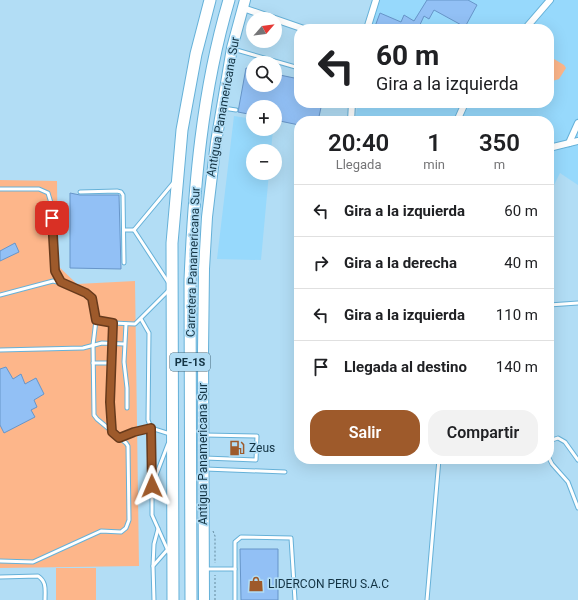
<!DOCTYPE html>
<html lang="es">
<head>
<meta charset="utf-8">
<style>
	:root { --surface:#fff; --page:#f2f2f2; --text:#202124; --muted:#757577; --line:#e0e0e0; --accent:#9e5a2b }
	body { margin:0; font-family:Roboto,sans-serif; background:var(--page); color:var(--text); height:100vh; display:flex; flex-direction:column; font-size:15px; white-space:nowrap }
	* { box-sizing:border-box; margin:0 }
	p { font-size:13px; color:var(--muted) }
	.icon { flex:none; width:22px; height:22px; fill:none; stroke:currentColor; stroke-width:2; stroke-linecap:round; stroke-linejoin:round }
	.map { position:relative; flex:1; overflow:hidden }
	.drawer { position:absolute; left:294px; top:116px; width:260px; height:348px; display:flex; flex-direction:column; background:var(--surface); border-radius:16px; box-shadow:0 4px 16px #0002 }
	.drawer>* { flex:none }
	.top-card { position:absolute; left:294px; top:24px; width:260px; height:84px; border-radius:16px; box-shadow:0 4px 16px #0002; background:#fff; color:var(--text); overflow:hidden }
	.needle { width:26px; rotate:62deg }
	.buttons { position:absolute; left:246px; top:12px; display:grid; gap:8px }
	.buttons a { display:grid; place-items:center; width:36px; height:36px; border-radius:50%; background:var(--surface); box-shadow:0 4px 16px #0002; font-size:20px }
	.pin { position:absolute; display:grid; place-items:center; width:34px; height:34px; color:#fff; margin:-17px; border-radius:8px; box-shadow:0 2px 6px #0006 }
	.me { position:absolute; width:44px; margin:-22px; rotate:359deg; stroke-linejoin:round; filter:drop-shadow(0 0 3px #0008) }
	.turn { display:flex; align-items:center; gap:14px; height:84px; padding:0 16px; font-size:18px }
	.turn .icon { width:52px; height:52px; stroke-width:2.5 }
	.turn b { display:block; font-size:28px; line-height:34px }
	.eta { display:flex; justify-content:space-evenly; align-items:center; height:68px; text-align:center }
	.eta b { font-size:24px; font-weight:600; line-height:28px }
	.button { display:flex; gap:8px; margin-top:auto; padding:8px 16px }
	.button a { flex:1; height:46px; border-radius:16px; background:var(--accent); color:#fff; font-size:16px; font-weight:600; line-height:46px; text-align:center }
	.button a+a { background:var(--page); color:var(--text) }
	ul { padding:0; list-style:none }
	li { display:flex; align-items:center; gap:12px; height:52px; padding:0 16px; border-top:1px solid var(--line) }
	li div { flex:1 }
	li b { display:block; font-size:15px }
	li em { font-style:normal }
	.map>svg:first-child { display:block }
	.built { fill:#97d9fc }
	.green { fill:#fdb68a }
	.building { fill:#92c0f5; stroke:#6795c9 }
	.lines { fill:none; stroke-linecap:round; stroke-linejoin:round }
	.lane-casing { stroke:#66b1d8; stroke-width:5 }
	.street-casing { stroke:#66b1d8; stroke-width:8 }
	.primary-casing { stroke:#66b1d8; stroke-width:12 }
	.highway-casing { stroke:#66b1d8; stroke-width:13 }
	.path { stroke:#63899d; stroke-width:1; stroke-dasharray:2 2; stroke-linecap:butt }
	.lane { stroke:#fff; stroke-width:3 }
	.street { stroke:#fff; stroke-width:6 }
	.primary { stroke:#fff; stroke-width:10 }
	.highway { stroke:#fff; stroke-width:11 }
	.route-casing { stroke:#673a1c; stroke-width:10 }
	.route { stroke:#9e5a2b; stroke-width:7 }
	.labels { text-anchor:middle; stroke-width:3.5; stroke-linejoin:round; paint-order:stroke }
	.shield { fill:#b2ddf5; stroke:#436678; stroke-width:1 }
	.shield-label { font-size:11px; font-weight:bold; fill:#133343 }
	.street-label { font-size:12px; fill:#133343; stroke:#b2ddf5 }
	.poi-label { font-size:12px; fill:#133343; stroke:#b2ddf5; text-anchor:start }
</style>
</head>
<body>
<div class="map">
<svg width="578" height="600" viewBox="0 0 578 600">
	<rect width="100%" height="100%" fill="#b2ddf5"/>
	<g class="built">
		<polygon points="379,0 578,0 578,185 560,173 549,195 549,121 355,121 358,103 549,103 549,29 370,29"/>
		<polygon points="234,116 253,119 253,129 273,129 271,151 253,151 253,173 269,173 261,260 217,259"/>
	</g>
	<g class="green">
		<polygon points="549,56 564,65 566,68 559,79 549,82"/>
		<polygon points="0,180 57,181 58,266 77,284 135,281 139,566 0,568"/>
		<rect x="56" y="568" width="40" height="32"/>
	</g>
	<g class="building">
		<polygon points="427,0 468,0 477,5 465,27 434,10 429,19 424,16 418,29 374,29 380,13 401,22 404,15 414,21"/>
		<polygon points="246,68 253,69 253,85 275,85 275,74 299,79 299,103 322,103 318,121 299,121 299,125 275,120 275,107 253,107 253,115 238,112"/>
		<polygon points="70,193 80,195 119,195 121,269 70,268"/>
		<polygon points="15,243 19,252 0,261 0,251"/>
		<polygon points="6,367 13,379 21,374 25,384 36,378 44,394 34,400 37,407 31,410 35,417 4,433 0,425 0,369"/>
		<polygon points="240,549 278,549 278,600 241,600"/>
	</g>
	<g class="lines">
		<defs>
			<g id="lane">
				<polyline points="233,49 299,68"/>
				<polyline points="223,108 236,110"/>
				<polyline points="0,189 39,189 48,193 51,203 53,263 55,271 61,282"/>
				<polyline points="80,192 117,191 121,192 123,195 124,263"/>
				<polyline points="124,230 134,230"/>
				<polyline points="168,282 134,230 174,182"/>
				<path d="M0 295 53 281C67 284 81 289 92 298L96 320 113 323 135 324 169 290"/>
				<polyline points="549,305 578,303"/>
				<polyline points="141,319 149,333 148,420 151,428 170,434"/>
				<polyline points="126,324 124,362 127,388 127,408"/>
				<polyline points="0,350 83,348 102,343 124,344"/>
				<polyline points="93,363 111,363"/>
				<polyline points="112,432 110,402 113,323"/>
				<polyline points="205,435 257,436 256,460 205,458"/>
				<polyline points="119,438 134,432 151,428 152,484"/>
				<polyline points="549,441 558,438 565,442 578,460"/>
				<polyline points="168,444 152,486 152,515 169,553"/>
				<polyline points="549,458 552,464 568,482 578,508"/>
				<polyline points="205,469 285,472"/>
				<polyline points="0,561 33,562 101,531 121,532 126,528 129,520 128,446 126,443 97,419 94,415 93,345 96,320"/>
				<polyline points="153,566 154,544 158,529"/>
				<polyline points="205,569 235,569"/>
				<path d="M0 577 38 576C47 582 45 590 45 600"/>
				<polyline points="154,600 153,566 168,549"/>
				<polyline points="235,600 235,542 241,537 291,538 295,600"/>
				<polyline points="427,600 439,459"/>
			</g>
			<g id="street">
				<polyline points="243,8 304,29"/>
				<polyline points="367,29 376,0"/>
				<polyline points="525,29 550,0"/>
				<polyline points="351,121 352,103"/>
				<polyline points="457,121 465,103"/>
				<polyline points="569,143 578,123"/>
				<polyline points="549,148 578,141"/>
			</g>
			<polyline id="primary" points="204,600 203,352 204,269 207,217 216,142 232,48 245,0"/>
			<g id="highway">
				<polyline points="173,600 172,243 182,130 196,54 210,0"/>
				<path d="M191 600 190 280C194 186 202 91 229 0"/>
			</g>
		</defs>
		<use href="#lane" class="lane-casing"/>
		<use href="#street" class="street-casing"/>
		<use href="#primary" class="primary-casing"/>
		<use href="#highway" class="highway-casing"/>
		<g class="path">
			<polyline points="213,531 215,536 215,563"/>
			<polyline points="215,600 215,575"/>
		</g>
		<use href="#lane" class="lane"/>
		<use href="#street" class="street"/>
		<use href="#primary" class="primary"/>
		<use href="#highway" class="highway"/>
	</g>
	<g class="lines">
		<defs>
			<polyline id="route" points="52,218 55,271 61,282 86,293 92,298 96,320 113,323 110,402 112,432 119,438 134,432 151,428 152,486"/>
		</defs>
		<use href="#route" class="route-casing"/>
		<use href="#route" class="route"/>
	</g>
	<defs>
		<symbol id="fuel-bare" viewBox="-9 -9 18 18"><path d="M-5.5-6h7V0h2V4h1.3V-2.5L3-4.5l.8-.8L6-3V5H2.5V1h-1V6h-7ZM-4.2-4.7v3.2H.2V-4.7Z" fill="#9e5a2b" stroke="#b2ddf5" stroke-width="2.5" paint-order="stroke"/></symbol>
		<symbol id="shop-bare" viewBox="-9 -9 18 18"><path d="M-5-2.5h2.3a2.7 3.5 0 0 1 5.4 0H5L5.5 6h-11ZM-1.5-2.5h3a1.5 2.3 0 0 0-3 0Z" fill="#9e5a2b" stroke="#b2ddf5" stroke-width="2.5" paint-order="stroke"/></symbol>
	</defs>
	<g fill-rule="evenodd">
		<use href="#fuel-bare" x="226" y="437" width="22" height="22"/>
		<use href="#shop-bare" x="245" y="573" width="22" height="22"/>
	</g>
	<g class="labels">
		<rect class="shield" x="170" y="353" width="40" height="18" rx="3"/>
		<g class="shield-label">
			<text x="190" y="366">PE-1S</text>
		</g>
		<g class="street-label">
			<text transform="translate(223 107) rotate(-80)" y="4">Antigua Panamericana Sur</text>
			<text transform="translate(193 262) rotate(-88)" y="4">Carretera Panamericana Sur</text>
			<text transform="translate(203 454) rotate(-90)" y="4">Antigua Panamericana Sur</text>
		</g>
		<g class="poi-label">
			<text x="249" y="452">Zeus</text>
			<text x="268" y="588">LIDERCON PERU S.A.C</text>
		</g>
	</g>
</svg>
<div class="buttons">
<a><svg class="needle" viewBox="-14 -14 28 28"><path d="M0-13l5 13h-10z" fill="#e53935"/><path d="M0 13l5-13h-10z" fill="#757577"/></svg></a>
<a><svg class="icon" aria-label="search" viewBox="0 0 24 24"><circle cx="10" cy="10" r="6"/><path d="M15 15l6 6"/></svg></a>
<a>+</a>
<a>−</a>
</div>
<div class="pin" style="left:52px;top:218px;background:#d93025"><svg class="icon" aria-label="arrive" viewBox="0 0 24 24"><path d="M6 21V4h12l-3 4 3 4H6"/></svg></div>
<svg class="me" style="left:152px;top:486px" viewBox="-20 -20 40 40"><path d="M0-17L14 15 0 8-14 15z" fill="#9e5a2b" stroke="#fff" stroke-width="4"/></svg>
<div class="top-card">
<div class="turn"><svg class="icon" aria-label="left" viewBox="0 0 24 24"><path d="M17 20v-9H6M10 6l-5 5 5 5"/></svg><div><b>60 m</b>Gira a la izquierda</div></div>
</div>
<section class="drawer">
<div class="eta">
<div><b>20:40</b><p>Llegada</p></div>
<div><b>1</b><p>min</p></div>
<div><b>350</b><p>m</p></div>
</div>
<ul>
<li><svg class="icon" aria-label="left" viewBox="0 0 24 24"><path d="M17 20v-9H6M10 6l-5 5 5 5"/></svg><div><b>Gira a la izquierda</b></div><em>60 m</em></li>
<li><svg class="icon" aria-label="right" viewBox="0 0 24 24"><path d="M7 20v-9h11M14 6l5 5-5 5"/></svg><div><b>Gira a la derecha</b></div><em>40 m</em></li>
<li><svg class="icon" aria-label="left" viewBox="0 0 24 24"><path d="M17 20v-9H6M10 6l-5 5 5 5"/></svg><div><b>Gira a la izquierda</b></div><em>110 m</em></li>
<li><svg class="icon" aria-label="arrive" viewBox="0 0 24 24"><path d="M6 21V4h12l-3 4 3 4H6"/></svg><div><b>Llegada al destino</b></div><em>140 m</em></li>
</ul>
<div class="button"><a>Salir</a><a>Compartir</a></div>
</section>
</div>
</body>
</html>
